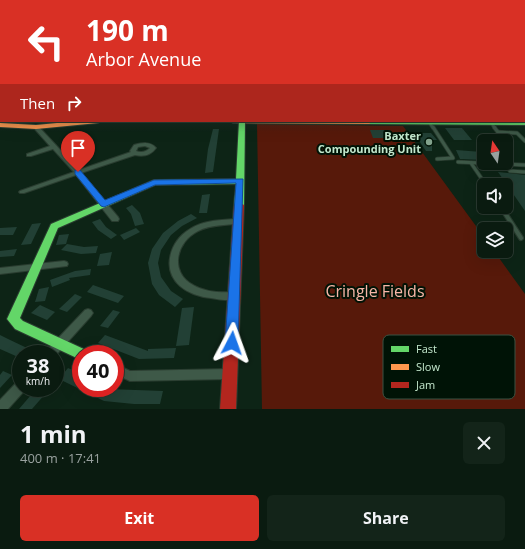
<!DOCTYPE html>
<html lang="en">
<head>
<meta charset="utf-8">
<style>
	:root { --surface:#0a1b10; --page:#132419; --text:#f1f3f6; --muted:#99a19f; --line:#2a3930; --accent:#d93025 }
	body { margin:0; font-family:"Open Sans",sans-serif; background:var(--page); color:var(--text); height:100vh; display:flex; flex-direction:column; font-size:15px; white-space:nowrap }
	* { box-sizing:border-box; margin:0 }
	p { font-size:13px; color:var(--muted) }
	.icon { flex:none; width:22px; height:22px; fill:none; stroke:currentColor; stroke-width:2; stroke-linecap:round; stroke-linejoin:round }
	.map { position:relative; height:409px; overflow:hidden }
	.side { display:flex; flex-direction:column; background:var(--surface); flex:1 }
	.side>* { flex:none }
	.guide { position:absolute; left:0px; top:0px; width:525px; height:122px; box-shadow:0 4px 16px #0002,0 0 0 1px var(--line); background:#d93025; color:#fff; overflow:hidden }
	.needle { width:26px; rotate:347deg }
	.buttons { position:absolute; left:477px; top:134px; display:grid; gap:8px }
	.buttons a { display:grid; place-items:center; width:36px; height:36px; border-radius:6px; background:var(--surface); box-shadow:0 4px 16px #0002,0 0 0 1px var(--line); font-size:20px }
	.speed { position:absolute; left:12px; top:345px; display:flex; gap:8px; font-size:20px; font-weight:700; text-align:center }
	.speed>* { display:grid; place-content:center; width:52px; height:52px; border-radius:50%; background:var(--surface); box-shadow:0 4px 16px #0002,0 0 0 1px var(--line); line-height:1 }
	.speed small { font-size:10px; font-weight:400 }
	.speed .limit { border:6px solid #d22; background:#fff; color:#111 }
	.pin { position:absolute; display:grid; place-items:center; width:34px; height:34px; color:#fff; margin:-41px -17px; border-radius:50% 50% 50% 0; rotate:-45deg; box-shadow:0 0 4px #0007 }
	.pin .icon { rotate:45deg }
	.me { position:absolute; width:44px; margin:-22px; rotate:4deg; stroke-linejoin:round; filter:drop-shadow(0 0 3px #0008) }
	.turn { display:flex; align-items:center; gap:14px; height:84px; padding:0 20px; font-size:18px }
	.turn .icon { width:52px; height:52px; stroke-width:2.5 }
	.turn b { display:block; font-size:28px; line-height:34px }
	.then { display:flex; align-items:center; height:38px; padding:0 20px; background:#0003; gap:8px; font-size:15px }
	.round { display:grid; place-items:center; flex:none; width:42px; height:42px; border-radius:6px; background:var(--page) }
	.head { display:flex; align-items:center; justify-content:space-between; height:68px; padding:0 20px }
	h1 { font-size:24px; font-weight:700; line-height:30px }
	.cta { display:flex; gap:8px; margin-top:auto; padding:8px 20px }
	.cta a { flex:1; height:46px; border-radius:6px; background:var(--accent); color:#fff; font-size:16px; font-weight:700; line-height:46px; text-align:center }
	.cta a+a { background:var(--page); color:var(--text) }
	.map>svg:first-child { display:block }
	.green { fill:#57190a }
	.building { fill:#224035 }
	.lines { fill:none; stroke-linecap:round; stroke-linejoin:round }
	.lane-far2-casing { stroke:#2a3d30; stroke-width:4 }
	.lane-far1-casing { stroke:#2a3d30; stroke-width:4.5 }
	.lane-casing { stroke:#2a3d30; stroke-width:6 }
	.street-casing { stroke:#2a3d30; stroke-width:2 }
	.fast-casing { stroke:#2a3d30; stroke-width:2 }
	.slow-casing { stroke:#2a3d30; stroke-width:2 }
	.jam-casing { stroke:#2a3d30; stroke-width:2 }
	.lane-far2 { stroke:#3e5948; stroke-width:2.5 }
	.lane-far1 { stroke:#3e5948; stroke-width:3 }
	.lane { stroke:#3e5948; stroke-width:4 }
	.street { fill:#3e5948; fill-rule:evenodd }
	.fast { fill:#63d668; fill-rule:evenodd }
	.slow { fill:#ff974d; fill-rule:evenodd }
	.jam { fill:#b3261e; fill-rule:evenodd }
	.route { fill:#1a73e8; stroke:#114b97 }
	.poi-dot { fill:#83a38d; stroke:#001306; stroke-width:1.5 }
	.labels { text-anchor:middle; stroke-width:4; stroke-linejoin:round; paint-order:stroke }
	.far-poi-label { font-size:11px; font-weight:bold; fill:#c3e8cd; stroke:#001306; text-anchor:end }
	.near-park-label { font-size:16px; fill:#f7b6a7; stroke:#001306 }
	.key { fill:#001306; stroke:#3a5342; stroke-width:1 }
	.key-label { font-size:11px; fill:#c3e8cd }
</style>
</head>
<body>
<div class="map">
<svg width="525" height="409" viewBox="0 0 525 409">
	<rect width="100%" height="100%" fill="#0d2416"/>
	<polygon class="green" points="257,124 403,126 484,237 484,251 494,251 525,294 525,409 262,409"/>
	<g class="building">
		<polygon points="445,128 462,128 472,140 454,140"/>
		<polygon points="213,129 219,129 213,172 205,173 208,149"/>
		<polygon points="370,130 390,130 394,138 373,138"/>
		<polygon points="414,133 431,133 437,140 432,140 432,151 426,151"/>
		<polygon points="456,150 482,152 484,160 460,159"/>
		<polygon points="498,172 525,175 525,211"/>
		<polygon points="210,194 207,213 199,213 202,195"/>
		<polygon points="132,205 140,213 144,224 135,226 131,214 126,208"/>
		<polygon points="191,214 197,218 182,226 171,235 161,250 158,263 161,277 171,291 183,299 175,307 159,295 152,284 148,263 152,249 163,233 178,221"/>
		<polygon points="100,219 106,227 117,235 111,239 98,230 92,222"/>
		<polygon points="41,223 31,244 21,245 32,224"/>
		<polygon points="17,227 13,235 0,235 0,228"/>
		<polygon points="136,228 140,232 124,240 120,235"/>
		<polygon points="69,234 66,244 56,245 59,235"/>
		<polygon points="67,244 84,247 98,246 96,253 81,254 61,250"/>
		<polygon points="17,249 14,256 0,257 0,251"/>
		<polygon points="112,252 109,265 97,266 100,254"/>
		<polygon points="91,269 90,275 69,278 70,280 52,287 50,280 75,271"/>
		<polygon points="93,285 124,296 118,303 87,292"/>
		<polygon points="49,287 45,301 35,302 39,289"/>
		<polygon points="75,294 82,297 67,312 59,309"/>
		<polygon points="40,305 55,312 47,320 31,313"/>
		<polygon points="194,307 189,345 176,346 182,308"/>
		<polygon points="113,310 120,312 108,328 100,326"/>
		<polygon points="0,335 8,339 27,348 18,357 0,349"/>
		<polygon points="105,335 148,351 148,349 176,348 174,358 139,359 98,343"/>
		<polygon points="68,368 81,374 81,388 163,391 160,404 134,404 104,401 59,379"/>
		<polygon points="3,371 12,375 0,388 0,375"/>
		<polygon points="37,388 46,393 32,409 19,409"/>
	</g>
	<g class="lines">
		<defs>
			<g id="lane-far2">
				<polyline points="429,122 433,128"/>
				<polyline points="492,124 495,128"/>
			</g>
			<g id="lane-far1">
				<polyline points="433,127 453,158 437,159"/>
				<polyline points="494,127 501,136"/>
				<polyline points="498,132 517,133 525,141"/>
				<polyline points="458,162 525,165"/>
				<polyline points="471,163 486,185"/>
				<polyline points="506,165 510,171 525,172"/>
			</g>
			<polyline id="lane" points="501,207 521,238"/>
			<g id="street">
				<rect x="0" y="111" width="1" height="2"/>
				<path d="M36 125 38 126 79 170 131 152 130 151 134 145C142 143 150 141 156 148 151 155 144 157 135 155L81 173 118 217 119 219 118 221H112L76 175 24 193H20L19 192 20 191 74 172 53 149 31 156H27V154L50 146 33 127ZM145 146 150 148C146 152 141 153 136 151L138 147Z"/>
				<path d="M237 219H240L241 221 240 223C225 226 211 224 198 231 176 242 169 272 193 285 205 292 221 293 235 292L238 293 240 296 238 299C230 301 220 300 211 298 200 297 188 293 180 286 161 269 170 241 190 229 204 220 221 220 237 219Z"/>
				<polygon points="64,261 67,262 68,264 67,266 0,274 0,268"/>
				<polygon points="88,309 91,310 93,313 91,316 55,356 55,354 45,354 46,351 85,310"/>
				<polygon points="115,364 130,371 229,369 233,370 234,374 233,378 229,379 130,381 115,374"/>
				<polygon points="21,380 21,388 26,388 25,390 8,409 0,409 0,400 17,382"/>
			</g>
			<g id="fast">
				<polygon points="239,121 245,121 244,205 242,207 236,207 234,205 236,184 155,185 58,228 20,318 23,321 86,350 88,354 81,354 81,360 15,329 7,319 51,224 154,180 236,179"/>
				<polygon points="366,121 525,121 525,125 369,124 367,123"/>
			</g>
			<g id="slow">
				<polygon points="78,121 101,121 98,123 36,129 0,127 0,123 36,125"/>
				<polygon points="230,121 372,121 372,122 369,124 233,123"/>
			</g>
			<polygon id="jam" points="239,202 244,205 236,409 220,409 234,205"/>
		</defs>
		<use href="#lane-far2" class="lane-far2-casing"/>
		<use href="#lane-far1" class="lane-far1-casing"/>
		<use href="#lane" class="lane-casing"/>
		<use href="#street" class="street-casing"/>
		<use href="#fast" class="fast-casing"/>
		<use href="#slow" class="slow-casing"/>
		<use href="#jam" class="jam-casing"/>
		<use href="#lane-far2" class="lane-far2"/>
		<use href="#lane-far1" class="lane-far1"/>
		<use href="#lane" class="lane"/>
		<use href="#street" class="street"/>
		<use href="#fast" class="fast"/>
		<use href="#slow" class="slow"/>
		<use href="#jam" class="jam"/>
	</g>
	<linearGradient id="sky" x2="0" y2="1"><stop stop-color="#07140c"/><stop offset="0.56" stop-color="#2f4547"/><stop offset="1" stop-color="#2f4547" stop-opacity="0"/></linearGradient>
	<rect width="525" height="132" fill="url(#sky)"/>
	<polygon class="route" points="75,170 80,170 105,200 154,180 243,179 238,343 236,347 232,349 227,347 225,343 236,183 155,185 104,207 101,206 75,174"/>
	<circle class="poi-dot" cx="429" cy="142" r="4"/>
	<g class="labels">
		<g class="far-poi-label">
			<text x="421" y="140">Baxter<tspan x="421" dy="13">Compounding Unit</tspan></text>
		</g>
		<g class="near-park-label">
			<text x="375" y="297">Cringle Fields</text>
		</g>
	</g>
	<rect x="383" y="335" width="132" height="64" rx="6" class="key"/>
	<rect x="391" y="346" width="18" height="6" fill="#63d668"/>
	<rect x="391" y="364" width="18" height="6" fill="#ff974d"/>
	<rect x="391" y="382" width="18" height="6" fill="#b3261e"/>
	<g class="key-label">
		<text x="416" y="353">Fast</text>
		<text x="416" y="371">Slow</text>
		<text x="416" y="389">Jam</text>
	</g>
</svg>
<div class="buttons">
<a><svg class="needle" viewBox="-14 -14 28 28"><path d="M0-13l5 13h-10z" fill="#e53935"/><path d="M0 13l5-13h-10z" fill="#99a19f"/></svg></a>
<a><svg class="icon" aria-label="sound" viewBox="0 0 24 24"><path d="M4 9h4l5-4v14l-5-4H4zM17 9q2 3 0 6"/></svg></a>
<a><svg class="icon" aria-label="layers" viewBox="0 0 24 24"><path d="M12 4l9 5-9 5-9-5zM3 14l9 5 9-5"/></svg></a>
</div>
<div class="speed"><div>38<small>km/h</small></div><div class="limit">40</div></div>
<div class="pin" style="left:78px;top:172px;background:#d93025"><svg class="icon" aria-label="arrive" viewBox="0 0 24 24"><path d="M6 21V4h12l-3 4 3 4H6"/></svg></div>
<svg class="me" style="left:232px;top:343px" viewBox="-20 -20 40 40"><path d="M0-17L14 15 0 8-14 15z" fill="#1a73e8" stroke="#fff" stroke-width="4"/></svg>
<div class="guide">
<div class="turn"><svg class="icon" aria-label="left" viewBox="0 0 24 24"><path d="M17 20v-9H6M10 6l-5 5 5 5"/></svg><div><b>190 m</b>Arbor Avenue</div></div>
<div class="then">Then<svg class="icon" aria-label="right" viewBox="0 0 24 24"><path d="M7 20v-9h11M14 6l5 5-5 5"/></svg></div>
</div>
</div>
<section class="side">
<div class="head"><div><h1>1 min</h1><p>400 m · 17:41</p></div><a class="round"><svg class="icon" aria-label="close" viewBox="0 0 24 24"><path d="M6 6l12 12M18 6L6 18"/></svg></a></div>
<div class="cta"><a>Exit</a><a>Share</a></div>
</section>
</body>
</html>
